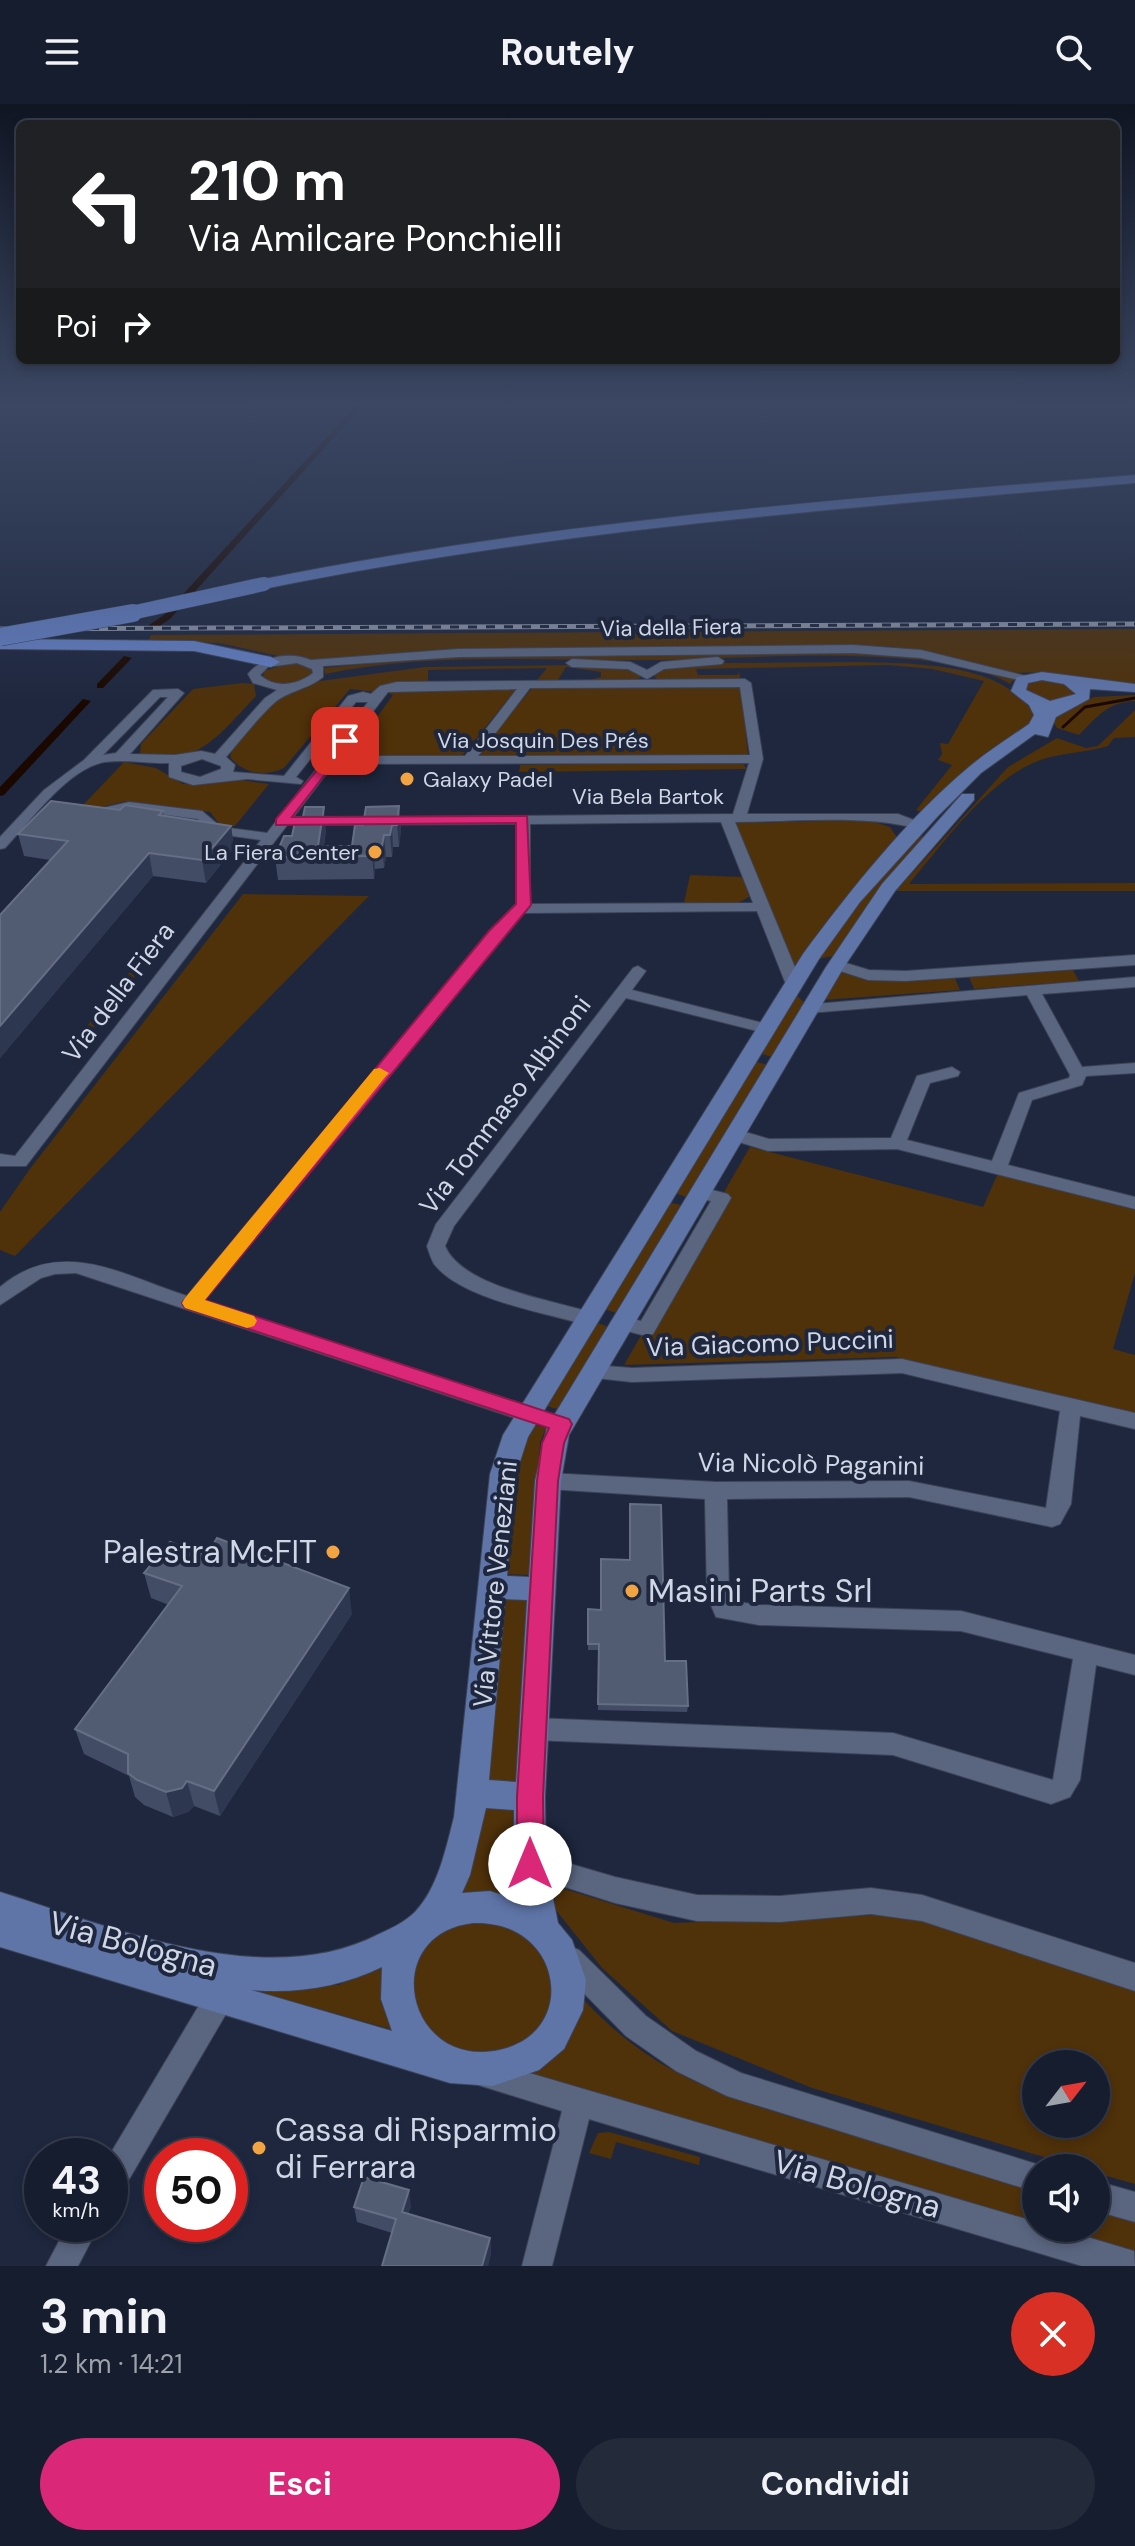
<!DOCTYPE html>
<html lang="it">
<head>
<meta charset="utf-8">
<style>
	:root { --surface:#161d2e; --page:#232a3a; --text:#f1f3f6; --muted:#9ea2aa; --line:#353b4a; --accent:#db2777 }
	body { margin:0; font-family:"DM Sans",sans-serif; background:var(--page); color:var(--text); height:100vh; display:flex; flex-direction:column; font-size:30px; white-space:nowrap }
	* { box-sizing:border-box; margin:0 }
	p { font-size:26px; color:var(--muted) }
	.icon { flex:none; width:44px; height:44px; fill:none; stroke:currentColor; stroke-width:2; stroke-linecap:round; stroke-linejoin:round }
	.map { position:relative; height:2162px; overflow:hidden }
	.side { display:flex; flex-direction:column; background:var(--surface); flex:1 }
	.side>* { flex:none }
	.hud { position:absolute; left:16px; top:16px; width:1104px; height:244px; border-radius:12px; box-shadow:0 4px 12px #0003,0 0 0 2px var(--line); background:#202124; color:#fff; overflow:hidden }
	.needle { width:52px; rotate:59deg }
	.tools { position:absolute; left:1022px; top:1946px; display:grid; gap:16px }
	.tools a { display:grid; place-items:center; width:88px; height:88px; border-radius:50%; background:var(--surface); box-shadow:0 4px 12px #0003,0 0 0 2px var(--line); font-size:40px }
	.speed { position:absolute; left:24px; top:2034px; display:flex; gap:16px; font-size:40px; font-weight:700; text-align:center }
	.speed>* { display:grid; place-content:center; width:104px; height:104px; border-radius:50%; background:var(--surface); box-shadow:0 4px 12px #0003,0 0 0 2px var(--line); line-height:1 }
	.speed small { font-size:20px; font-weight:400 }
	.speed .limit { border:12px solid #d22; background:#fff; color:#111 }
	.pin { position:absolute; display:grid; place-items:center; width:68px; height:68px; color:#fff; margin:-34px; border-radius:16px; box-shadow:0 4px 12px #0006 }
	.me { position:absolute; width:88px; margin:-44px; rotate:0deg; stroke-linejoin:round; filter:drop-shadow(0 0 6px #0008) }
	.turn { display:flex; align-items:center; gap:28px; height:168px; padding:0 40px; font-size:36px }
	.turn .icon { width:104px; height:104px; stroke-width:2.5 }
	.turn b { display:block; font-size:56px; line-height:68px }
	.then { display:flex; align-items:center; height:76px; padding:0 40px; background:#0003; gap:16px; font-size:30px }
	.round { display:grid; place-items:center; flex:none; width:84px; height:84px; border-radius:42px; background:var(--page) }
	.head { display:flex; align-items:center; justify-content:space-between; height:136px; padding:0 40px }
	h1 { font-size:48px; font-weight:700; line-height:60px }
	.primary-button { display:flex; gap:16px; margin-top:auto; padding:16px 40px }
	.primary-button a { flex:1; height:92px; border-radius:48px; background:var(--accent); color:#fff; font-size:32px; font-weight:700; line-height:92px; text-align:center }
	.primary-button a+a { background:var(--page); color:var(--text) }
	header { display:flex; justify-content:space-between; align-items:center; height:104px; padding:0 40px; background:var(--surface); font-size:36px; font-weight:700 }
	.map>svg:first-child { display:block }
	.green { fill:#4f310a; fill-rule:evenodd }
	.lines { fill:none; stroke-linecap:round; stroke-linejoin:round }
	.stream { stroke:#1a0800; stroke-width:3 }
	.canal { fill:#1a0800; fill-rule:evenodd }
	.minor-casing { stroke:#3c4356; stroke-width:2 }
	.major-casing { stroke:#3c4356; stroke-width:2 }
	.highway-casing { stroke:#3c4356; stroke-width:2 }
	.minor { fill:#5a6680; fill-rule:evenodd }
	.major { fill:#5f74a7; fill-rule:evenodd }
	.highway { fill:#637ec1; fill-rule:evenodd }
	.rail-casing { stroke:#8a92a4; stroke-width:5 }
	.rail { stroke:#1e273e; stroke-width:3; stroke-dasharray:9; stroke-linecap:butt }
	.highway-bridge-far1-casing { stroke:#3c4356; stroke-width:15; stroke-linecap:butt }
	.highway-bridge-casing { stroke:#3c4356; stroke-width:19; stroke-linecap:butt }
	.highway-bridge-far1 { stroke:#637ec1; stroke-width:14 }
	.highway-bridge { stroke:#637ec1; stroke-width:18 }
	.wall { fill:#424c65 }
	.shaded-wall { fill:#2d374f }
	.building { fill:#515b72; stroke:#656e84; stroke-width:2 }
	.route { fill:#db2777; stroke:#8e194d; stroke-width:2 }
	.slow { fill:#f59e0b }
	.poi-dot { fill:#f3a442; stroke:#1e273e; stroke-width:3 }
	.labels { text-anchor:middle; stroke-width:8; stroke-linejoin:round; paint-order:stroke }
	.far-street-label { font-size:22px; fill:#cfd6e5; stroke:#1e273e }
	.far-poi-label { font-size:22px; fill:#cfd6e5; stroke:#1e273e; text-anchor:start }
	.street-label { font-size:26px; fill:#cfd6e5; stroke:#1e273e }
	.near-poi-label { font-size:32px; fill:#cfd6e5; stroke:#1e273e; text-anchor:start }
	.near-street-label { font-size:32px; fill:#cfd6e5; stroke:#1e273e }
</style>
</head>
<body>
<header><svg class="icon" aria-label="menu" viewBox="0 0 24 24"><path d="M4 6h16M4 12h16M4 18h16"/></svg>Routely<svg class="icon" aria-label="search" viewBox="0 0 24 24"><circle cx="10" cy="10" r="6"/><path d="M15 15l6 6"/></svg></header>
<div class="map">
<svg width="1135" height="2162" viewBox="0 0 1135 2162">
	<rect width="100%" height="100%" fill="#1e273e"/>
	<g class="green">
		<polygon points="1135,525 1135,581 1045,568 1014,569 937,550 887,542 465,545 332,558 283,553 219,539 148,537 151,531 158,531"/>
		<path d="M866 548 930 554 1015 575 1010 580C940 537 734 556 648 556 542 557 429 548 325 570L324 564 439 552Z"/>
		<path d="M292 558 311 563 313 569C301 583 277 583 263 573L264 567Z"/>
		<path d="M863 558C918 560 1009 558 1037 616L961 670 922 708 916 706 952 661 938 656 942 650 940 639 948 640 984 577 932 565 888 561 696 565 698 571H737L739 568 741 577H659L654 572 658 565 719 559Z"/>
		<path d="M573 561 628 563 641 573 636 577 581 578 601 573V568L566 563 558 576 573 578H491L537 576 547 564 428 566V577L483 578 376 588 350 585 284 664C264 673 244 670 230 653L233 643 278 594 320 577 425 563Z"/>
		<polygon points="1043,574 1069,579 1077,591 1049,597 1026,589 1025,580"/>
		<path d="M242 579 254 580 256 592C222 627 196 668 140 649L141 640 193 585Z"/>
		<polygon points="741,582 748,651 477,651 532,584"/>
		<polygon points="517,584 462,652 347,654 393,591 388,589 391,587"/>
		<path d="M1135 591V597C1108 598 1098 612 1079 631L1057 624 1053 618 1056 610 1094 593Z"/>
		<path d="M1135 606V633L1114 634 1108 642C1082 650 1056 648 1031 660 985 681 941 742 909 780L1135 779V787H896L1008 663 1057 634 1086 644 1098 642Z"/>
		<polygon points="124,658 156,664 183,680 240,676 269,680 235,722 220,721 210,708 127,697 96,704 83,701"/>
		<polygon points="729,658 743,660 747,665 519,668 520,661"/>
		<polygon points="868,716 890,723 898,735 797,861 792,860 735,719"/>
		<polygon points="916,729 926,734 877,789 833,852 814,856"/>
		<polygon points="690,771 744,773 749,793 738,799 684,799"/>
		<polygon points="243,790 369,792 15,1152 0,1146 0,1108 29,1066"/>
		<polygon points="155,836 163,837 90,929 83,927"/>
		<polygon points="840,866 894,876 955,874 960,886 823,896"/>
		<polygon points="1073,866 1079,877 974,885 969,873"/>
		<polygon points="793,888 805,899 772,953 755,948"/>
		<polygon points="750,956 768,961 689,1094 669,1087"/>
		<polygon points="750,1043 983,1103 998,1069 1135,1106 1135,1169 1113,1245 1135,1251 1135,1309 895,1253 624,1261"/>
		<polygon points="665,1097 684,1102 620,1210 600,1204"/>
		<polygon points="592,1217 609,1223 561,1306 543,1301"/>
		<polygon points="531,1320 546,1324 540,1339 533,1471 501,1470 511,1365"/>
		<polygon points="501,1495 534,1496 523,1681 484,1680"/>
		<polygon points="479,1701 519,1704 514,1753 521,1801 460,1791"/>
		<path d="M555 1782 674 1819 902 1810 1135 1887V2080L1096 2069V2064H1081L812 1984 672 1927 602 1864 555 1805ZM1036 1960H1096V2020H1036Z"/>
		<path d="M470 1816C535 1828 535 1829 558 1892L537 1934 491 1953 445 1942 421 1924 408 1890 416 1848 428 1832Z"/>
		<polygon points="382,1863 394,1926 263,1889 268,1878 338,1881"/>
		<path d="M584 1896C661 1979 743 1999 848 2030 910 2048 973 2067 1036 2086V2121L532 1970C557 1947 574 1929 584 1896Z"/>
		<polygon points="609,2028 700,2053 699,2061 616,2038 611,2055 589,2049 598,2029"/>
		<polygon points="1096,2104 1135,2115 1135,2151 1045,2124 1096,2124"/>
	</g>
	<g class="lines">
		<polyline class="stream" points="1063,623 1085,603 1135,594"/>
		<g class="canal">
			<polygon points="359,298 366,298 170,515 155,525 149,525 149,521 164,511"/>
			<polygon points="124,552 132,554 103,584 97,584 97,580"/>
			<polygon points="83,595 91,597 4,691 0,692 0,683"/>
		</g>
		<defs>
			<g id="minor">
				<path d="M853 541 921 546 1034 574 1028 578 921 554 853 549 458 553 323 562V573C308 586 288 586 273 600 256 616 241 636 226 653L235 661 233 668 284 672 348 592 363 588 371 590 380 582 397 578 745 575 751 579 763 655 747 710H898L927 721 920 725C861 710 796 718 735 718L801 878 793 883 785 878 757 807 523 809 500 833 204 1197 535 1304 538 1310 535 1316 528 1318 521 1316 76 1169 55 1170 41 1174 0 1201V1183C61 1132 122 1171 187 1192L490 827 516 800V720L304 721 299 720V714L733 710 749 659 334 660 26 1062H0V1050L15 1052 261 736 203 728 201 725 205 722 198 715 129 706 99 713 94 712V706L129 698 202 707 221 723 267 729 368 598H356L296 673 303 677 301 680 247 675 193 681 169 673V659C148 660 126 655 105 658 68 664 30 718 5 744L0 745V733L44 686 84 656 153 586 178 585 184 589 130 650 175 651 201 647 215 650 265 594 277 586 253 579 248 570C263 552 289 547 311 556L458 545ZM297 559 312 565 313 569C298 581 275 585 260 571L268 563ZM740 583 750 651 478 652 530 584ZM517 585 465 652H339L388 588ZM160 593H168L116 649 103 651ZM202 655 221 662V665L200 673 181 668V662ZM721 718 753 799 530 800V720Z"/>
				<polygon points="718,553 724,557 722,560 664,565 647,575 628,565 572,563 566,559 572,555 630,558 647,566 661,558"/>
				<polygon points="1135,851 1135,861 906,877 868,876 831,864 828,861 836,856 869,866 906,867"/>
				<path d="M638 862 646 867 632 886 771 921 773 924 765 929 626 894 454 1122 445 1142C462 1183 555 1197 594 1209L597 1214 594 1219 587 1221C545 1209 461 1195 434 1160 431 1155 429 1148 427 1142L436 1120 633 864Z"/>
				<polygon points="1135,873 1135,883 1042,890 1082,963 1135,959 1135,969 1086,972 1082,981 1032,996 1008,1061 1135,1093 1135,1105 897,1045 768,1047 729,1035 726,1031 735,1025 769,1035 891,1034 917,972 952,963 960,968 958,972 930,979 907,1036 992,1057 1019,989 1069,974 1070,971 1027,891 809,909 803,907 801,904 803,901"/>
				<polygon points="700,1083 728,1090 731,1094 653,1230 646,1232 615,1224 612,1219 615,1214 622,1212 641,1217 711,1097 694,1093 691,1089 694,1085"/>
				<polygon points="902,1255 1135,1309 1135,1325 1080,1312 1071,1400 1060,1420 1052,1423 909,1393 727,1395 729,1492 732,1497 759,1501 961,1507 1135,1551 1135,1571 1096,1561 1080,1676 1070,1693 1051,1700 893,1651 534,1636 525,1633 522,1625 525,1617 534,1614 893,1629 1053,1676 1073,1555 961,1527 759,1521 716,1513 707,1492 705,1395 548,1385 540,1383 537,1377 540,1371 548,1369 716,1378 909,1377 1046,1404 1060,1307 902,1269 632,1278 586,1273 583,1268 586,1263 593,1261 632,1264"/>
				<polygon points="530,1748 615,1773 697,1791 780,1792 871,1784 922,1791 1135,1859 1135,1887 922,1817 871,1810 780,1818 697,1817 615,1799 521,1769 517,1760 521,1751"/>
				<polygon points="569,1842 579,1846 646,1912 696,1947 741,1969 1046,2063 1036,2064 1036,2088 727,1992 676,1967 626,1932 559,1864 555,1855 559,1846"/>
				<polygon points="220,1879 230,1883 234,1893 230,1903 121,2089 110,2093 109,2052 210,1883"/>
				<polygon points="485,1956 1036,2118 1036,2124 1057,2124 1134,2147 1135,2162 1082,2162 589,2015 552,2162 522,2162 562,2007 475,1980 471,1970 475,1960"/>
				<polygon points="1096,2077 1135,2088 1135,2118 1096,2107"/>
				<polygon points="68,2120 100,2120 78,2162 46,2162"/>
			</g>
			<path id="major" d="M1042 568 1135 580V588L1090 585 1089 595 1056 613 1048 633 1035 630 981 669 938 712 860 798 819 855 528 1333 516 1370 507 1472 529 1473 535 1377 547 1323 826 863 882 780 962 690H974V696L895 787 844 863 569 1331 561 1377 545 1693 546 1760 558 1819 572 1836 586 1876 583 1906 564 1945 539 1966 493 1982 450 1979 0 1843V1788C112 1823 266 1889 379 1830 392 1824 405 1818 415 1808 438 1784 446 1744 454 1713L490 1370 503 1331 803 850C852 784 906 716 969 663 988 647 1009 634 1029 620L1034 611 1029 601 1011 587 1017 573ZM1042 576 1064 580 1076 590 1050 597 1026 586 1028 579ZM505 1495 527 1496 516 1678 489 1676ZM486 1704 514 1706V1760L521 1797 490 1787 462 1789 470 1771ZM473 1819C564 1815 582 1933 494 1947 405 1961 379 1830 473 1819ZM382 1863 381 1895 392 1927 251 1886C298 1890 340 1883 382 1863Z"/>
			<g id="highway">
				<path d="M1135 371V379C843 404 552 426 264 485L256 480 264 475C552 417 843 395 1135 371Z"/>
				<polygon points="0,535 194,537 271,553 280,558 271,563 194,547 0,545"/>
			</g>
		</defs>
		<use href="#minor" class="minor-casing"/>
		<use href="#major" class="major-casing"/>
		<use href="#highway" class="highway-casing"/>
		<use href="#minor" class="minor"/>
		<use href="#major" class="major"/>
		<use href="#highway" class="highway"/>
		<defs>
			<polyline id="rail" points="0,525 1135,520"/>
		</defs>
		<use href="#rail" class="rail-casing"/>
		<use href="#rail" class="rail"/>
		<defs>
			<polyline id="highway-bridge-far1" points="122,511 264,480"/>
			<polyline id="highway-bridge" points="0,533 133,509"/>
		</defs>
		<use href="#highway-bridge-far1" class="highway-bridge-far1-casing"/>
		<use href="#highway-bridge" class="highway-bridge-casing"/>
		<use href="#highway-bridge-far1" class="highway-bridge-far1"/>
		<use href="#highway-bridge" class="highway-bridge"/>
	</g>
	<g class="wall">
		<polygon points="399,702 401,725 399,743 393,743 392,753 386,753 384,764 375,765 374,775 278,776 275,753 292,732 326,726 324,742 352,742 363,721"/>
		<polygon points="163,707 164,712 231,722 234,744 206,779 153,772 0,954 0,811 50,756 24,752 18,730"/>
		<polygon points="144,1469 352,1510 220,1712 194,1702 188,1708 173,1713 144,1701 135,1693 129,1672 84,1650 75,1625 169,1501 151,1494"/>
		<polygon points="588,1505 665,1557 688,1602 687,1608 598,1606 599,1546 588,1546"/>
		<polygon points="411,2102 408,2110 490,2134 491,2149 488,2162 382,2162 392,2129 357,2118 354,2103"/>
	</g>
	<g class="shaded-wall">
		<polygon points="399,702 401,725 399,743 397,721"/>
		<polygon points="324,703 326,726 322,753 318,742"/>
		<polygon points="392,721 393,743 392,753 390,731"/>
		<polygon points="231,722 234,744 206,779 202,756"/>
		<polygon points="384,731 386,753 384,764 382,742"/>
		<polygon points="373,742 375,765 374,775 372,752"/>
		<polygon points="149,749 153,772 0,954 0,922"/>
		<polygon points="349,1484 352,1510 220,1712 214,1687"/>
		<polygon points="187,1677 194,1702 188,1708 173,1713 166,1688"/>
		<polygon points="409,2086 411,2102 404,2124 402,2108"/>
		<polygon points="490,2134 491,2149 488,2162 482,2162"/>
	</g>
	<g class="building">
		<polygon points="51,697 120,706 125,701 163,707 159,711 231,722 202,756 149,749 0,922 0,811 68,737 18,730"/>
		<polygon points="399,702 397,721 392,721 390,731 384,731 382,742 373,742 372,752 275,753 284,732 292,732 296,713 303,713 305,703 324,703 318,742 352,742 355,721 363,721 366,703"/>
		<polygon points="630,1400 661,1401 665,1557 686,1557 688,1602 598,1600 599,1540 588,1540 588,1505 601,1506 601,1455 630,1456"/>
		<polygon points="217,1434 349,1484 214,1687 187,1677 182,1684 166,1688 137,1676 128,1669 128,1650 75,1625 182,1482 144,1469 170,1438 207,1451"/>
		<polygon points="364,2073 409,2086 402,2108 490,2134 482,2162 382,2162 396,2115 354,2103"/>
	</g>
	<linearGradient id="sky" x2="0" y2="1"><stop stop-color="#101522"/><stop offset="0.5" stop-color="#3b4763"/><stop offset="1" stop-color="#3b4763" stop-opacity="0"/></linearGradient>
	<rect width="1135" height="601" fill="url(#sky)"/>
	<polygon class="route" points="345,633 351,637 292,713 527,712 531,801 205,1196 569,1315 572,1320 564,1339 558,1377 543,1693 544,1760 540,1769 530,1772 521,1769 517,1760 517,1693 537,1377 542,1339 549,1324 185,1204 182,1199 489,827 516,800 516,719 276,721 276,715"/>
	<polygon class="slow" points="380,964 389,969 386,972 205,1196 254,1212 257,1217 254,1222 247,1224 185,1204 182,1199 185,1194 374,965"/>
	<g class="poi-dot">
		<circle cx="407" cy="675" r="8"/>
		<circle cx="375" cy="748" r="8"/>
		<circle cx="333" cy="1448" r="8"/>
		<circle cx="632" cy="1487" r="8"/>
		<circle cx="259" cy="2044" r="8"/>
	</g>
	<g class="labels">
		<g class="far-street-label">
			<text transform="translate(671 523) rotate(-1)" y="8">Via della Fiera</text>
			<text x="543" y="644">Via Josquin Des Prés</text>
			<text x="648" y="700">Via Bela Bartok</text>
		</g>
		<g class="far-poi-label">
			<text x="423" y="683">Galaxy Padel</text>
			<text x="359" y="756" text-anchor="end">La Fiera Center</text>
		</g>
		<g class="street-label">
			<text transform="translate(118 888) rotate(-53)" y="9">Via della Fiera</text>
			<text transform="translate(505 1001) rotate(-53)" y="9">Via Tommaso Albinoni</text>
			<text transform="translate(770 1239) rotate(-2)" y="9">Via Giacomo Puccini</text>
			<text transform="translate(811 1360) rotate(1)" y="9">Via Nicolò Paganini</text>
			<text transform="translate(495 1480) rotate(-84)" y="9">Via Vittore Veneziani</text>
		</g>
		<g class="near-poi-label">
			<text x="317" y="1459" text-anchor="end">Palestra McFIT</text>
			<text x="648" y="1498">Masini Parts Srl</text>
			<text x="275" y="2037">Cassa di Risparmio<tspan x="275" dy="37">di Ferrara</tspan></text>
		</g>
		<g class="near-street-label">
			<text transform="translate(133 1840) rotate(15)" y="11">Via Bologna</text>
			<text transform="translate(857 2080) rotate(16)" y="11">Via Bologna</text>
		</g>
	</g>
</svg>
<div class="tools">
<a><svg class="needle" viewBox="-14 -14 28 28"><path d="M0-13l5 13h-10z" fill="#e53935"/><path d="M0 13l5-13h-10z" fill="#9ea2aa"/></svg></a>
<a><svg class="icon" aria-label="sound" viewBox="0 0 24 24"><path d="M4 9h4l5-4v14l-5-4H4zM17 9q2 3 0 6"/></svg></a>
</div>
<div class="speed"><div>43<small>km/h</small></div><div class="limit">50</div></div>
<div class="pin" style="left:345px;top:637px;background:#d93025"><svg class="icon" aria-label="arrive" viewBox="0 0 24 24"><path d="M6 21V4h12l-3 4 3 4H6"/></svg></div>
<svg class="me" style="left:530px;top:1760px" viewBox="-20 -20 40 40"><circle r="19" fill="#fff"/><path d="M0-13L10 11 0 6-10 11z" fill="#db2777"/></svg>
<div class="hud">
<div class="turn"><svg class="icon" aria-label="left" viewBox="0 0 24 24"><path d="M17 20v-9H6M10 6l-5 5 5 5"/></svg><div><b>210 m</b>Via Amilcare Ponchielli</div></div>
<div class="then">Poi<svg class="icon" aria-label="right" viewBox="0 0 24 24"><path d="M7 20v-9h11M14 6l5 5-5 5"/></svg></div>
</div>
</div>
<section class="side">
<div class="head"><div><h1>3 min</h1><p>1.2 km · 14:21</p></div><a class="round" style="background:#d93025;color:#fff"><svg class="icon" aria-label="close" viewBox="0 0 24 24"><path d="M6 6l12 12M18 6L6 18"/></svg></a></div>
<div class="primary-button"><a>Esci</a><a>Condividi</a></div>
</section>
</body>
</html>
